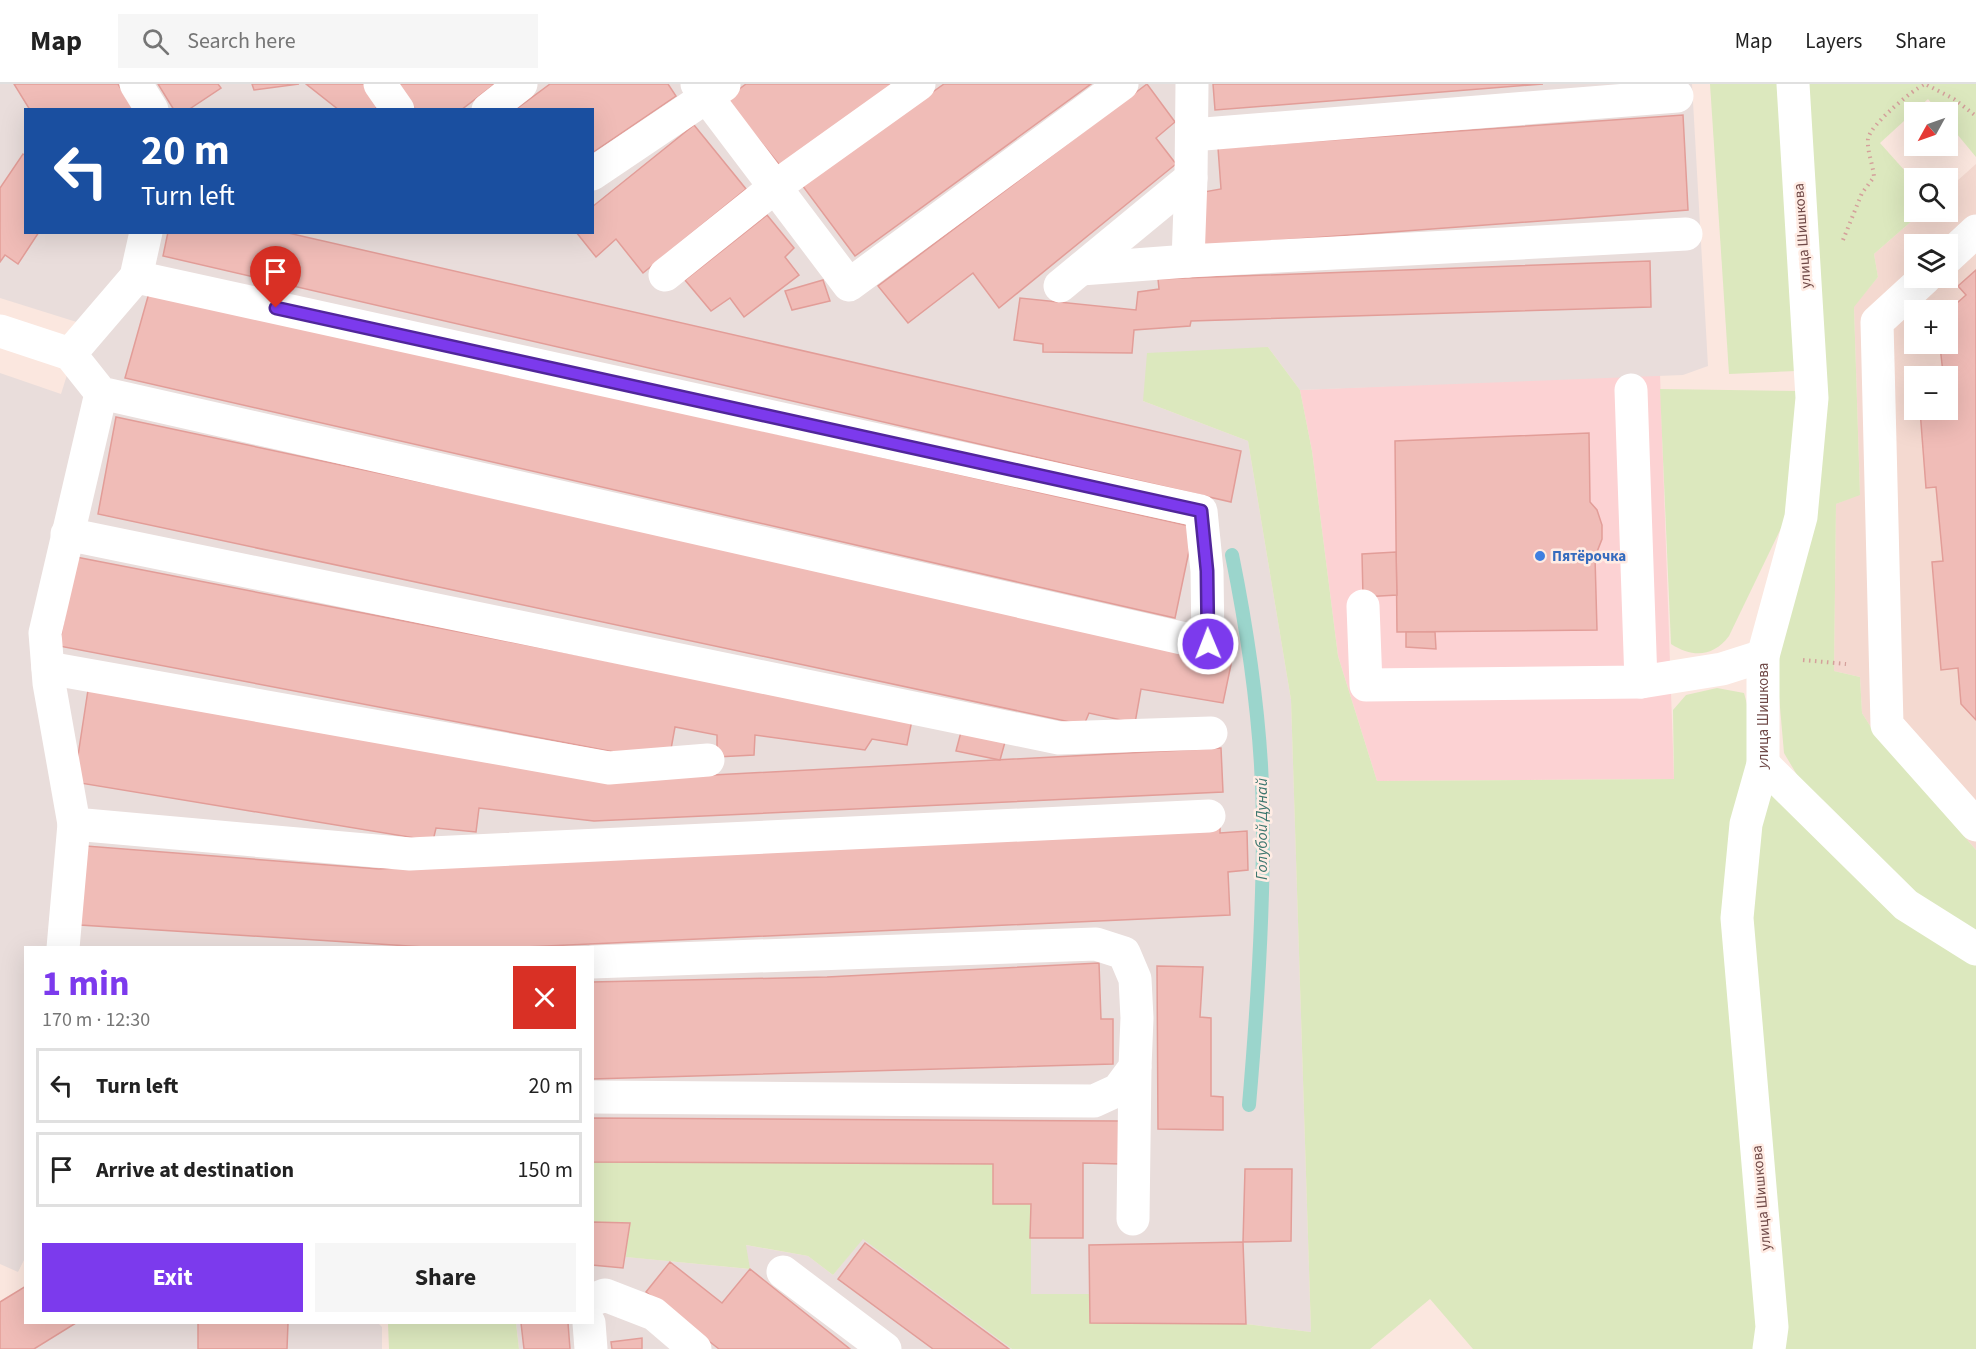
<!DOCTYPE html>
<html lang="en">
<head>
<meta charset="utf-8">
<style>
	:root { --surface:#fff; --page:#f6f6f6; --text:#222; --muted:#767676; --line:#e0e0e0; --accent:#7c3aed }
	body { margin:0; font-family:"Source Sans 3",sans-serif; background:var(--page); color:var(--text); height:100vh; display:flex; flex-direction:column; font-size:22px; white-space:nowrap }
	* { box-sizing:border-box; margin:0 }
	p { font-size:20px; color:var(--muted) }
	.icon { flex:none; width:33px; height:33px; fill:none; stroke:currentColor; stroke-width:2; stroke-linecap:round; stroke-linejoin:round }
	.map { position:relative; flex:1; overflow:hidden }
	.drawer { position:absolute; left:24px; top:862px; width:570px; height:378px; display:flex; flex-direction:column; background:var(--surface); border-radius:0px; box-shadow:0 6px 24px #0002 }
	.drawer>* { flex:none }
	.hud { position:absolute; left:24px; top:24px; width:570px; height:126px; border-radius:0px; box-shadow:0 6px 24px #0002; background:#1a4fa0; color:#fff; overflow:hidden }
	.needle { width:39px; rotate:230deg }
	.buttons { position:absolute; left:1904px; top:18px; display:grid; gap:12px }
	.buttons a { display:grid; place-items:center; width:54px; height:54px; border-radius:0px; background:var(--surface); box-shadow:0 6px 24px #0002; font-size:30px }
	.pin { position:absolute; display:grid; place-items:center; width:51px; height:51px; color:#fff; margin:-62px -26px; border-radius:50% 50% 50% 0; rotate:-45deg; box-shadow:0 0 6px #0007 }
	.pin .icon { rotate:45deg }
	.me { position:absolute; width:66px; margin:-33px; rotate:359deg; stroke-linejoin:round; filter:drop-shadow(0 0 4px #0008) }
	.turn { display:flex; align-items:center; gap:21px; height:126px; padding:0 18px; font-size:27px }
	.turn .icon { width:78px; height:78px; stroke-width:2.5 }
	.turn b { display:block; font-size:42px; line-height:51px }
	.round { display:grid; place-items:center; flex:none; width:63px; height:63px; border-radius:0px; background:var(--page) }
	.headline { display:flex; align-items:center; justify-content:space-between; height:102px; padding:0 18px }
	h1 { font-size:36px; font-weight:700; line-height:45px; color:var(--accent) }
	.primary-button { display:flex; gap:12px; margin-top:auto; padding:12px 18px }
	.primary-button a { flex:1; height:69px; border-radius:0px; background:var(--accent); color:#fff; font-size:24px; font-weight:700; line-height:69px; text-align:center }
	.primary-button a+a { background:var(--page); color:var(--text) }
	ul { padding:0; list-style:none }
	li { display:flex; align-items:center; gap:18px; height:75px; margin:0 12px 9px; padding:0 6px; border:3px solid var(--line); border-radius:0px }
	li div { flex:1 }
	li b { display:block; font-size:22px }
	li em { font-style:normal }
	header { display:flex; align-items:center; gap:36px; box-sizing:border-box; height:84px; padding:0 30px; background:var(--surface); border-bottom:2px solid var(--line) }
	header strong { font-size:28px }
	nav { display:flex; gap:33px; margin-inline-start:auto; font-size:21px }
	.search { width:420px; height:54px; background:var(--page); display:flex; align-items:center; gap:15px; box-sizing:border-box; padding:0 21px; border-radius:0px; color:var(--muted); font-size:22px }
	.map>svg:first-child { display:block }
	.residential { fill:#f4d9d0; fill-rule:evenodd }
	.commercial { fill:#fcd2d3 }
	.industrial { fill:#e9dddb; fill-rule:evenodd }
	.green { fill:#dce8be }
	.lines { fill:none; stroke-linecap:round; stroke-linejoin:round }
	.stream { stroke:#9bd5cc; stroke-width:14 }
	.building { fill:#f0bcb7; stroke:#e29d98; stroke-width:1.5 }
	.path { stroke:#d4a09b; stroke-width:4; stroke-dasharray:1.5 4.5; stroke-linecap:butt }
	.minor { stroke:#fff; stroke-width:33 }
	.route-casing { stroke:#51269a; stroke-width:15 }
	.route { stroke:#7c3aed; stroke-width:10 }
	.shop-dot { fill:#3f7fe0; stroke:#ffece4; stroke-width:2 }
	.labels { text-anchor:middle; stroke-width:5; stroke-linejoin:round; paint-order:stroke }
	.street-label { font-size:15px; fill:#704a48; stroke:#ffece4 }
	.shop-label { font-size:15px; font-weight:bold; fill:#366cbe; stroke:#ffece4; text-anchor:start }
	.water-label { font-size:16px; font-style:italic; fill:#3c766e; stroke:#ffece4 }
</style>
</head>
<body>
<header>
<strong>Map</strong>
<div class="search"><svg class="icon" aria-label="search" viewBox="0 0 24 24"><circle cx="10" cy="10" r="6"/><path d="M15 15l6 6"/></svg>Search here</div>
<nav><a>Map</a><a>Layers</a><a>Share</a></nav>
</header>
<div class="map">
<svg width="1976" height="1265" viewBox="0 0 1976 1265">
	<rect width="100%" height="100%" fill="#fbe7df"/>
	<path class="residential" d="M1976 80V766L1874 648 1862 629 1860 593 1834 587 1836 420 1860 410 1854 222 1878 193 1874 170 1922 128H1947V106ZM1914 160H1947V194H1914ZM1914 226H1947V260H1914ZM1914 292H1947V326H1914Z"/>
	<polygon class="commercial" points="1660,290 1674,695 1377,697 1338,572 1312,367 1300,306"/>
	<g class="industrial">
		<path d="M0 0H1692L1708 282 1683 291 1300 306 1268 263 1143 317 1248 357 1291 616 1311 1248 1246 1240 1090 1239V1210H1031V1121L993 1120V1080L593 1078 592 864H26L25 1174 18 1188 0 1180V289L61 310 83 240 0 214ZM26 26H592V148H26Z"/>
		<polygon points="593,1138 630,1139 627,1173 749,1185 745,1161 808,1172 833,1191 863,1154 1012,1265 519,1265 516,1239 592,1239"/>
		<polygon points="25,1202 26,1239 378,1239 382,1243 382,1265 0,1265 0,1218"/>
	</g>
	<g class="green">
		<polygon points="1710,0 1777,0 1796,287 1729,290"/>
		<polygon points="1792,0 1976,0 1976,73 1947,38 1947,28 1939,28 1928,15 1880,59 1914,97 1914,128 1922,128 1874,170 1878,193 1854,223 1860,411 1836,420 1834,587 1860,593 1862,629 1874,648 1976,766 1976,854 1907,811 1800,696 1784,669 1776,578 1810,430"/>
		<polygon points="1268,263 1300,306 1312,367 1338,572 1377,697 1674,695 1673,626 1686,611 1717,604 1744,609 1763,680 1976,865 1976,1265 1473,1265 1430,1215 1370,1265 1012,1265 863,1155 833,1191 808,1172 746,1161 750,1185 626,1173 629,1139 593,1138 593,1078 993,1080 993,1119 1031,1120 1031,1210 1090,1210 1090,1239 1246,1240 1311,1248 1291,616 1248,357 1143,317 1147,269"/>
		<path d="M1660 305 1800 307 1784 438 1729 552C1713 573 1693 574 1671 560Z"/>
		<polygon points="388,1239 516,1239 519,1265 389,1265"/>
	</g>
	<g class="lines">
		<path class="stream" d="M1232 471C1250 560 1263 652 1263 743 1263 836 1257 929 1249 1021"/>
	</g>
	<g class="building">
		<polygon points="14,0 118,0 134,26 30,26"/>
		<polygon points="158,0 218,0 221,4 188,26 174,26"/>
		<polygon points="252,0 299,0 254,6"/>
		<polygon points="306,0 367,0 381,21 373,26 339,26"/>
		<polygon points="397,0 495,0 461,26 416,26"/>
		<polygon points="550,0 668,0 676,12 592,69 592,26 515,26"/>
		<polygon points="746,0 896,0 782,84 726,15"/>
		<polygon points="944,0 1091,0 855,172 802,101"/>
		<polygon points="1147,0 1175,38 1156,54 1176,80 999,224 973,189 908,239 878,202"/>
		<polygon points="1213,0 1543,0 1215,26"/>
		<polygon points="1683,31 1688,126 1202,162 1198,109 1221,105 1218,64"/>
		<polygon points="694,41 746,105 643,189 616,155 596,173 576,148 592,148 592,123"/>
		<polygon points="23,70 26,72 26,148 39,148 18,180 5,171 0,178 0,104"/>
		<polygon points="767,131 794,164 785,173 799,191 744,233 730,214 711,227 685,196"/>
		<polygon points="168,148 284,148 1241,367 1231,418 163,172"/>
		<polygon points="1650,177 1651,223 1191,237 1190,242 1134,246 1132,269 1043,268 1043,260 1014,256 1020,214 1136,226 1138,208 1159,205 1158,195"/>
		<polygon points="1976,186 1976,636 1961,620 1958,584 1941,586 1932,478 1943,477 1936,403 1926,404 1920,326 1947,326 1947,292 1930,290 1943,289 1940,262 1947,260 1947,256 1957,246 1947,236 1947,228 1966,211 1958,202"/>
		<polygon points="823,196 830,217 792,226 785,207"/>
		<polygon points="149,209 1194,443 1175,534 125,294"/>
		<polygon points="116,333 1233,571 1223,619 1141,605 1135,639 1089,629 1084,641 98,430"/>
		<polygon points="1589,349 1590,418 1597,426 1602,441 1602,455 1595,473 1597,546 1397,548 1395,357"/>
		<polygon points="1396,468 1397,511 1363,513 1362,470"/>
		<polygon points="76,473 912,636 907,661 872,655 865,666 755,651 754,671 717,673 717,651 675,643 671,665 630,671 59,562"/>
		<polygon points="1406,548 1435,548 1436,565 1406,563"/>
		<polygon points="88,606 601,697 1221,664 1223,708 594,737 479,724 476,748 436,744 433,757 74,698"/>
		<polygon points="961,648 1005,658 1000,676 956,667"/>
		<polygon points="1220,740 1220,749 1247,747 1248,786 1228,788 1230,831 500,864 440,864 80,841 86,762 379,785"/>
		<polygon points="1099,879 1101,935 1113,935 1113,980 592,995 592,898 827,893"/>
		<polygon points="1157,882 1203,883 1200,933 1211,934 1211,1012 1223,1013 1223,1046 1158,1045"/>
		<polygon points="592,1034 1121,1037 1121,1080 1083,1079 1083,1154 1030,1154 1031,1120 993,1120 993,1080 592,1078"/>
		<polygon points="1245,1085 1292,1085 1291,1157 1243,1158"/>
		<polygon points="592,1138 630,1139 623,1184 592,1181"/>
		<polygon points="1243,1158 1246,1240 1090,1239 1089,1161"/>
		<polygon points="865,1159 1009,1265 933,1265 838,1195"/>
		<polygon points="670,1178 722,1219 750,1185 850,1265 719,1265 646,1208"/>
		<polygon points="26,1202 26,1239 76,1239 34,1265 0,1265 0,1218"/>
		<polygon points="198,1239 288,1239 287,1265 198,1265"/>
		<polygon points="521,1239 568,1239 570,1265 524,1265"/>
		<polygon points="642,1254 642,1265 612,1265 611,1258"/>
	</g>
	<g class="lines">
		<g class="path">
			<path d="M1843 156 1862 109 1874 93C1873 80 1867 68 1868 55 1870 41 1912 6 1925 0L1954 15 1976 32"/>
			<polyline points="1803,576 1846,580"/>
		</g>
		<g class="minor">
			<polyline points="136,0 152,26"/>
			<polyline points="380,0 398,26"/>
			<polyline points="697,0 849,201 1122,0"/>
			<polyline points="488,26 521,0"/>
			<polyline points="1192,51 1677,12"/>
			<polyline points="592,90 724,1"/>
			<polyline points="1191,94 1188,177 1686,150"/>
			<polyline points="1947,174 1976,147"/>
			<polyline points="1081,185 1188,177"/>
			<polyline points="665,191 775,103 919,0"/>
			<polyline points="136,193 146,148"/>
			<polyline points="1925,194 1877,238 1887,641 1976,741"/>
			<polyline points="1060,202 1191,94 1192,0"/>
			<polyline points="0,247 70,270 136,193 1201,427 1207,487 1208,560 101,309 70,270"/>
			<polyline points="1631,306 1641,598"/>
			<polyline points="67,450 1059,654 1211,649"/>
			<polyline points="1363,522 1366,601 1641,598 1722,585 1763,572"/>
			<polyline points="48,584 609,684 708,676"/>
			<polyline points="1763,680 1906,821 1976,865"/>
			<polyline points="74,740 49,599 45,549 101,309"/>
			<polyline points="63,864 74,740 410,770 1209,732"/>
			<polyline points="592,878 1096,860 1124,869 1135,895 1137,934 1135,983 1118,1006 1094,1017 592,1013"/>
			<polyline points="1133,1135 1135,983"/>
			<polyline points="783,1188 885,1265"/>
			<polyline points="592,1216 605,1211 654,1230 695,1265"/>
			<polyline points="589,1239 591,1265"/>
			<path id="s1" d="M1769 1265 1772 1243 1737 834 1746 740 1763 680V572L1801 433 1812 314 1793 0"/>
		</g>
	</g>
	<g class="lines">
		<defs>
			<polyline id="route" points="276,224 1201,427 1207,487 1208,560"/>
		</defs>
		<use href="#route" class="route-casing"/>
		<use href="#route" class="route"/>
	</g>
	<circle class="shop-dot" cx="1540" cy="472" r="6"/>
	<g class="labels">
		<g class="street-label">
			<text transform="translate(1802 152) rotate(-94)" y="5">улица Шишкова</text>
			<text dy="5" stroke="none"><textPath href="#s1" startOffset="638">улица Шишкова</textPath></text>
			<text transform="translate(1761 1114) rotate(-95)" y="5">улица Шишкова</text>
		</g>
		<g class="shop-label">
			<text x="1552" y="477">Пятёрочка</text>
		</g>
		<g class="water-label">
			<text transform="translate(1261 745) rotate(-90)" y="6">Голубой Дунай</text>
		</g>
	</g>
</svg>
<div class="buttons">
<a><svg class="needle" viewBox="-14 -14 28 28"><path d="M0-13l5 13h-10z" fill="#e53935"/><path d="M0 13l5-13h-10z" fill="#767676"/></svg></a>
<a><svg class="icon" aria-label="search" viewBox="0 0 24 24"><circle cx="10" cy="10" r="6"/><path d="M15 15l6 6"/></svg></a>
<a><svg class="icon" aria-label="layers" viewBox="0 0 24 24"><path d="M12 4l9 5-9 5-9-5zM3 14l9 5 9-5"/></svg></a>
<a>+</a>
<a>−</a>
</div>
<div class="pin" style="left:276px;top:224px;background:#d93025"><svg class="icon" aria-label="arrive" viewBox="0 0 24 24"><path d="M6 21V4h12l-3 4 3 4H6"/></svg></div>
<svg class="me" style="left:1208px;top:560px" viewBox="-20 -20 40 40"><circle r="17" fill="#7c3aed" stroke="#fff" stroke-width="3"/><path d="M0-11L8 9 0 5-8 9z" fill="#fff"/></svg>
<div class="hud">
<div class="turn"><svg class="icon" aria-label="left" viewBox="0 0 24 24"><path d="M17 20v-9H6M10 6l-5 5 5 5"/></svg><div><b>20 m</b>Turn left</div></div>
</div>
<section class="drawer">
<div class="headline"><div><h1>1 min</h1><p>170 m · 12:30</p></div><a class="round" style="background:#d93025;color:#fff"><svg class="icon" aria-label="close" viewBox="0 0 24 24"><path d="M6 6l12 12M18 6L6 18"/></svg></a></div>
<ul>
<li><svg class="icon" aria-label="left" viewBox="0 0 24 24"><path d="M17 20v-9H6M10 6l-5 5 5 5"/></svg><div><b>Turn left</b></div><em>20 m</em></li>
<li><svg class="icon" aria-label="arrive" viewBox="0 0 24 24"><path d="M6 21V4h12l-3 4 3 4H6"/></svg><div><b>Arrive at destination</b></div><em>150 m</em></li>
</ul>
<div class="primary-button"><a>Exit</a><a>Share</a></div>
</section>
</div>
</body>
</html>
